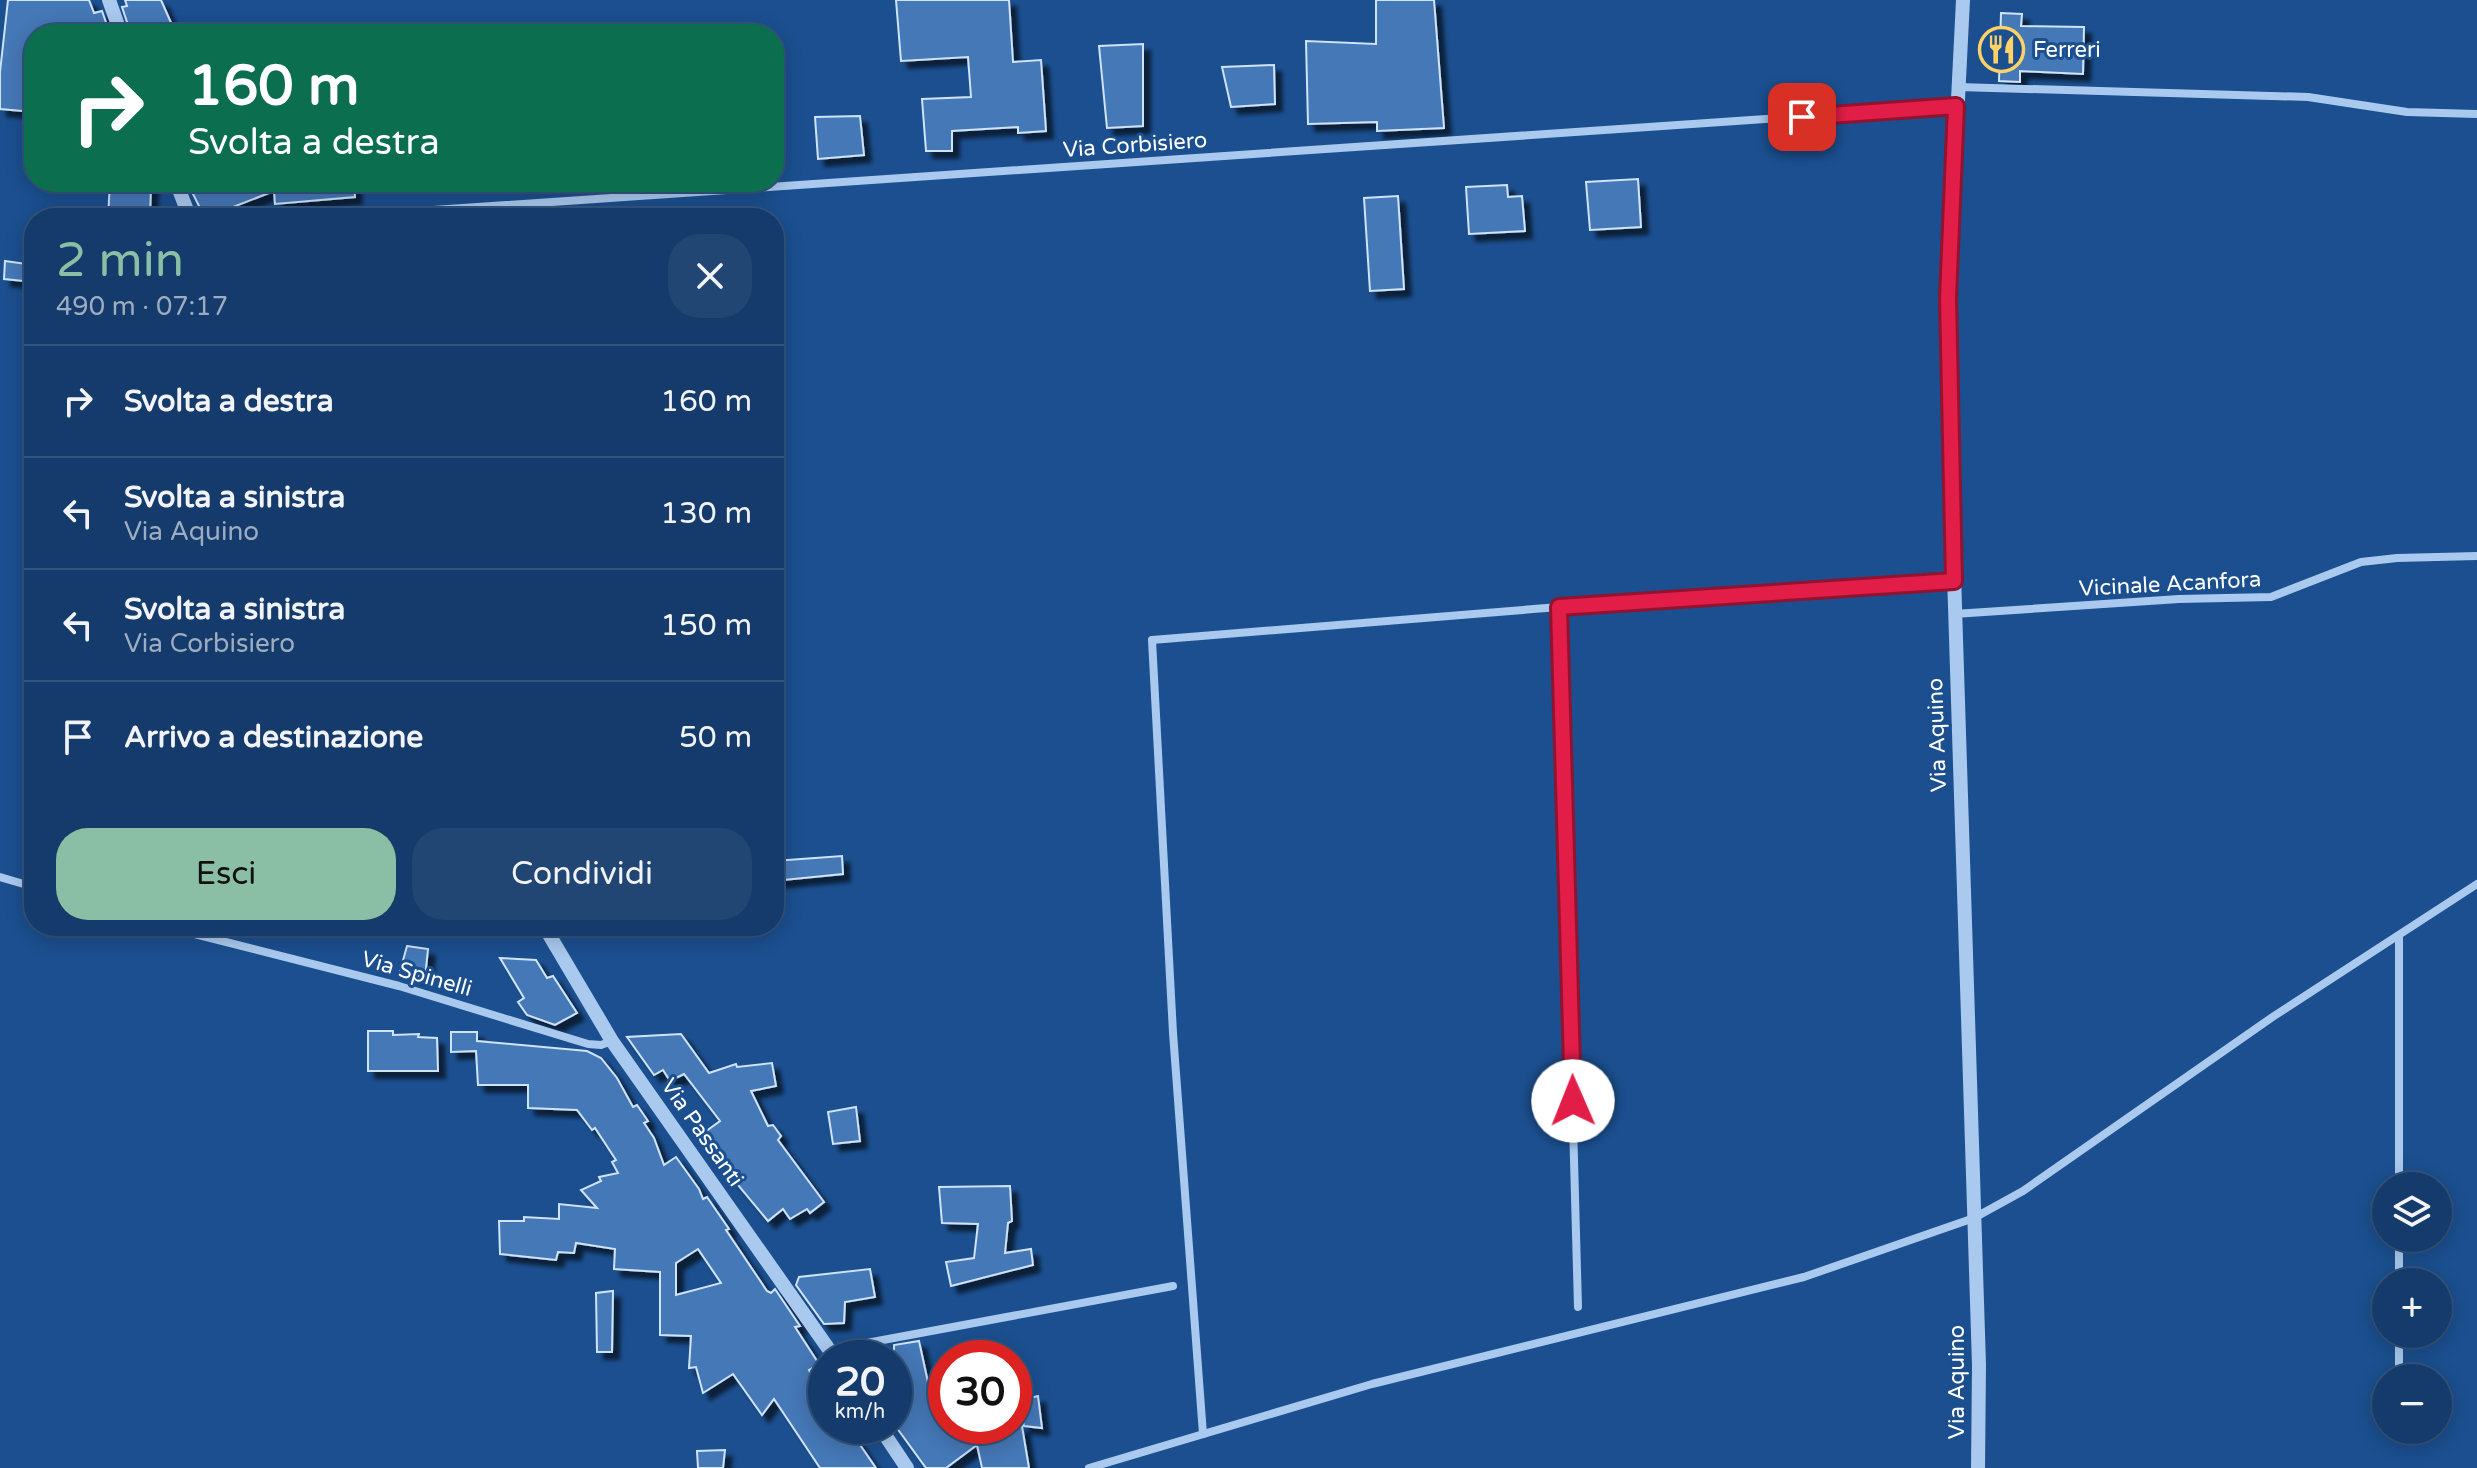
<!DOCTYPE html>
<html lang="it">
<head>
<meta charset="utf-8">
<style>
	:root { --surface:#143b6b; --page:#214673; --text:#f1f3f6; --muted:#9dadc1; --line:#33557e; --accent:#8abfa5 }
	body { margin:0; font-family:"Varela Round",sans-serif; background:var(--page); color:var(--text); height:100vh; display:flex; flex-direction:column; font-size:30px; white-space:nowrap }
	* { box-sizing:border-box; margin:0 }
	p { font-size:26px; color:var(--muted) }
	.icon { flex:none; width:44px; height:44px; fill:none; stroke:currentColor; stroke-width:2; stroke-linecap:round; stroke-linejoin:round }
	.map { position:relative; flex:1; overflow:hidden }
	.details { position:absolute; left:24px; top:208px; width:760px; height:728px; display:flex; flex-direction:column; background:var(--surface); border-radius:32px; box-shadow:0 4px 20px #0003,0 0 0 2px var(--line) }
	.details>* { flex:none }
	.banner { position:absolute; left:24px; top:24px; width:760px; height:168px; border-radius:32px; box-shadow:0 4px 20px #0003,0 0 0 2px var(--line); background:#0b6e4f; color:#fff; overflow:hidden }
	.tools { position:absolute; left:2372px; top:1172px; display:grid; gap:16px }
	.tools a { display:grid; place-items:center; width:80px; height:80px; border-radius:50%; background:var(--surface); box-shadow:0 4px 20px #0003,0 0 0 2px var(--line); font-size:40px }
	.speed { position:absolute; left:808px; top:1340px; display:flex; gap:16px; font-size:40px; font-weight:700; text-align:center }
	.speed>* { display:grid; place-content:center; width:104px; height:104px; border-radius:50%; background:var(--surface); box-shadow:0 4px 20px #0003,0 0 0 2px var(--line); line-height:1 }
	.speed small { font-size:20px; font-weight:400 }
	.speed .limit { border:12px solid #d22; background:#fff; color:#111 }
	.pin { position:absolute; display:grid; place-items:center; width:68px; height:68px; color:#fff; margin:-34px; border-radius:16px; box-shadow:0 4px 12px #0006 }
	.me { position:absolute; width:88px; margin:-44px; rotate:359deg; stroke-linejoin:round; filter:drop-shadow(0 0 6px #0008) }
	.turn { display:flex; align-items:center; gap:28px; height:168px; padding:0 32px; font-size:36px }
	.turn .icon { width:104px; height:104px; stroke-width:2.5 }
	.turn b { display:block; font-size:56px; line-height:68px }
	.round { display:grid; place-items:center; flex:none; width:84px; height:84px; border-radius:32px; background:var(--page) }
	.headline { display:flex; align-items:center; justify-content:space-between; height:136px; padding:0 32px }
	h1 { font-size:48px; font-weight:600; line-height:60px; color:var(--accent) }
	.action { display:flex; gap:16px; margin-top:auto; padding:16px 32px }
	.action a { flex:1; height:92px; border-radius:32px; background:var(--accent); color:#111; font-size:32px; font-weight:600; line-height:92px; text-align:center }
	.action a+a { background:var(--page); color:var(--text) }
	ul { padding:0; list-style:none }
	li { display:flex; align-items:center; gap:24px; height:112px; padding:0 32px; border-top:2px solid var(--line) }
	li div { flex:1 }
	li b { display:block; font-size:30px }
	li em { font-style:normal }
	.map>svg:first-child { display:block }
	.building { fill:#4478b7; stroke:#cfe3fa; stroke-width:2; fill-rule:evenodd; filter:url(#shadow) }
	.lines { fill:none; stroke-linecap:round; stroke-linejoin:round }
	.minor { stroke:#a9c9ee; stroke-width:8 }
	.tertiary { stroke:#a9c9ee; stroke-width:14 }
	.route-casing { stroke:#92132f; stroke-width:20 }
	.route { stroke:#e11d48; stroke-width:14 }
	.labels { text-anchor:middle; stroke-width:6; stroke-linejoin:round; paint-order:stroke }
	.poi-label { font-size:22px; fill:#fff; stroke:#1b4f8f; text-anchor:start }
	.street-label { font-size:22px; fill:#fff; stroke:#1b4f8f }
</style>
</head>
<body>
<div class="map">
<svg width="2477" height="1468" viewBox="0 0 2477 1468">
	<defs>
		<filter id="shadow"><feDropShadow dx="7" dy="7" stdDeviation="2" flood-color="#0009"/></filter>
	</defs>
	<rect width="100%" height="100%" fill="#1b4f8f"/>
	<g class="building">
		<polygon points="8,0 89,0 94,13 102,11 110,34 34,34 34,112 0,109 0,72"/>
		<polygon points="125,0 161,0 176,34 131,34 122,7 127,6"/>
		<polygon points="896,0 1009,0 1013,62 1041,60 1046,131 1018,133 1018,127 952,131 952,151 926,151 922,99 971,97 968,57 901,61"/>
		<polygon points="1376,0 1434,0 1444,128 1377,131 1377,122 1308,124 1306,41 1376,44"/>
		<polygon points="2001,13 2022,14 2021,26 2084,27 2083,74 2020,71 2020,82 1999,81"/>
		<polygon points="1143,44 1143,126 1107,128 1099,46"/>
		<polygon points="1274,65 1275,104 1231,107 1222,67"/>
		<polygon points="860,116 864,155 818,159 815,117"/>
		<polygon points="1638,179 1641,227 1590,230 1586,182"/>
		<polygon points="110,182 151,185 150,218 108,218"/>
		<polygon points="187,182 354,182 355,197 275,204 274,191 205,218"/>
		<polygon points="1507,185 1508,197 1522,196 1525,231 1469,234 1466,187"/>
		<polygon points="1398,196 1404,289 1370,291 1364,198"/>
		<polygon points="5,261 34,265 34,282 4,279"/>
		<polygon points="842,856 843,874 774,881 774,861"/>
		<polygon points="407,946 428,949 425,978 400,971"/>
		<polygon points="500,958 536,960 547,978 553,976 577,1013 555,1025 527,1015 518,1002 524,998"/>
		<polygon points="368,1031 393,1031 393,1035 419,1034 418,1037 437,1038 438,1071 368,1071"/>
		<path d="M451 1032H477V1041L587 1051 601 1058 617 1078 633 1107 637 1105 648 1121 644 1123 654 1138 664 1165 676 1157 699 1189 703 1199 707 1197 729 1229 726 1230 767 1291 771 1293 775 1289 800 1326 795 1327 819 1364 809 1370 826 1395V1426H847L876 1468H820L774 1399 762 1415 733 1374 703 1393 696 1367 689 1368 691 1336 660 1335V1272L614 1269 615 1249 576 1243 574 1253 558 1252 556 1260 500 1254 499 1221H524V1217L559 1219V1204L597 1208 581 1190 601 1181 599 1177 618 1173 612 1162 616 1160 595 1128 592 1130 577 1110 528 1108V1085H478L476 1051 451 1052ZM698 1249 721 1283 676 1295V1263Z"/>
		<polygon points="681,1034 709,1073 736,1064 737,1067 772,1063 776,1086 751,1091 768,1126 773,1125 781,1136 778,1140 824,1202 810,1213 807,1209 790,1219 783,1209 768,1221 728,1173 719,1157 721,1155 705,1132 720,1121 684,1074 670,1081 663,1070 654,1075 627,1037"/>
		<polygon points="856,1107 860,1141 833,1144 828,1112"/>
		<polygon points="1010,1186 1012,1221 1008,1223 1005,1253 1031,1249 1033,1265 951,1286 946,1262 974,1258 978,1224 942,1223 939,1187"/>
		<polygon points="870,1269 875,1297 845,1302 844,1323 824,1324 796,1285 799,1277"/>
		<polygon points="613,1291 612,1352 597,1352 596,1293"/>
		<polygon points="919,1341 931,1396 946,1417 946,1426 979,1426 979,1432 1022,1426 1029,1468 982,1468 977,1445 946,1468 926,1468 894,1424 894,1345"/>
		<polygon points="1038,1396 1042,1428 1024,1426 1018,1401"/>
		<polygon points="725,1450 723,1468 698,1468 697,1451"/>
	</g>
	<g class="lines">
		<g class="minor">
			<polyline points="1958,87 2308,97 2407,112 2477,114"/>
			<polyline points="316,218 1956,106"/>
			<polyline points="1559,607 1578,1307"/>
			<polyline points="1954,614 2179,599 2271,597 2361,562 2397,558 2477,556"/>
			<polyline points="0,877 34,887"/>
			<polyline points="163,926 399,986 588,1044 601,1045 612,1041"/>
			<polyline points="2399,1186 2399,936"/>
			<polyline points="2399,1282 2399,1238"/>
			<polyline points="829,1350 1173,1286"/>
			<polyline points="2399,1378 2399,1334"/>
			<polyline points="2399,1431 2399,1430"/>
			<polyline points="1203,1434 1173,1033 1152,640 1559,607 1954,581"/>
			<polyline points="1089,1468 1372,1384 1804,1277 1974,1218 2023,1191 2274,1016 2477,884"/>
		</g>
		<g class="tertiary">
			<polyline points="109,0 121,34"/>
			<polyline points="1963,0 1948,298 1948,385 1979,1365 1978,1468"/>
			<polyline points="176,182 190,218"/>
			<polyline points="544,926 612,1041 835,1358"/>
			<polyline points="879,1426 907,1468"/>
		</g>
	</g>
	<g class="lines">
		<defs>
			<polyline id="route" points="1573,1101 1559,607 1954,581 1948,298 1956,106 1802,117"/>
		</defs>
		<use href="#route" class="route-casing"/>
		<use href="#route" class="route"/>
	</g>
	<defs>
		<symbol id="restaurant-ring" viewBox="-11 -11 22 22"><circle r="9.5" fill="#1b4f8f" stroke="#ffd166" stroke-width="1.5"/><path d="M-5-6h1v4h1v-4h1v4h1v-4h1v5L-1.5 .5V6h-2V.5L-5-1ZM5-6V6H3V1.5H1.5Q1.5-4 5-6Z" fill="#ffd166"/></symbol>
	</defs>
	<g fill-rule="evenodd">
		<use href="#restaurant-ring" x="1976" y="24" width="51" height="51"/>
	</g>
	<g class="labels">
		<g class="poi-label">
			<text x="2033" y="57">Ferreri</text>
		</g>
		<g class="street-label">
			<text transform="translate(1135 144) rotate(-4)" y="8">Via Corbisiero</text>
			<text transform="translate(2170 583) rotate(-3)" y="8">Vicinale Acanfora</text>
			<text transform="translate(1936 735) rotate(-92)" y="8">Via Aquino</text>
			<text transform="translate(417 973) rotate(16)" y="8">Via Spinelli</text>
			<text transform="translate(703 1132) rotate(55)" y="8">Via Passanti</text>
			<text transform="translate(1956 1382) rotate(-90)" y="8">Via Aquino</text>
		</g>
	</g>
</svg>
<div class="tools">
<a><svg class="icon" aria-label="layers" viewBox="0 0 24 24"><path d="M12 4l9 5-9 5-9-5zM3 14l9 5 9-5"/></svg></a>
<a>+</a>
<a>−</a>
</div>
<div class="speed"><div>20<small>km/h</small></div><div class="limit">30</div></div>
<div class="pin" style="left:1802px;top:117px;background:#d93025"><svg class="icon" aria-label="arrive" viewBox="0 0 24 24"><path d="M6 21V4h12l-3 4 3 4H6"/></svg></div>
<svg class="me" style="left:1573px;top:1101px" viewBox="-20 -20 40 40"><circle r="19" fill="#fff"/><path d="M0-13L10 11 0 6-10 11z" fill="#e11d48"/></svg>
<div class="banner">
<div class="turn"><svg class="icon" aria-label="right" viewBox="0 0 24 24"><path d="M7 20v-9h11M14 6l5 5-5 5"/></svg><div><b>160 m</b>Svolta a destra</div></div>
</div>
<section class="details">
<div class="headline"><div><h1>2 min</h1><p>490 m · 07:17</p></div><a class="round"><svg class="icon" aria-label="close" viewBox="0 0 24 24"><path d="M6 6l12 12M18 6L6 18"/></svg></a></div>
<ul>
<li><svg class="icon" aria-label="right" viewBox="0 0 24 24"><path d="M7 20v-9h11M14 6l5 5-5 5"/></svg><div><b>Svolta a destra</b></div><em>160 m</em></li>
<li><svg class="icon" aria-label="left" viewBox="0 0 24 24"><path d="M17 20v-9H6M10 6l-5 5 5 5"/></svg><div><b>Svolta a sinistra</b><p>Via Aquino</p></div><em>130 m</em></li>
<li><svg class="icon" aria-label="left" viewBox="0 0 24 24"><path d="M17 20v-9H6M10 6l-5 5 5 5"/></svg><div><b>Svolta a sinistra</b><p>Via Corbisiero</p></div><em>150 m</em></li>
<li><svg class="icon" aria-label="arrive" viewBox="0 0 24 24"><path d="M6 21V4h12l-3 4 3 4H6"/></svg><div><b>Arrivo a destinazione</b></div><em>50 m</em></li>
</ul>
<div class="action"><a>Esci</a><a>Condividi</a></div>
</section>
</div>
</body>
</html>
